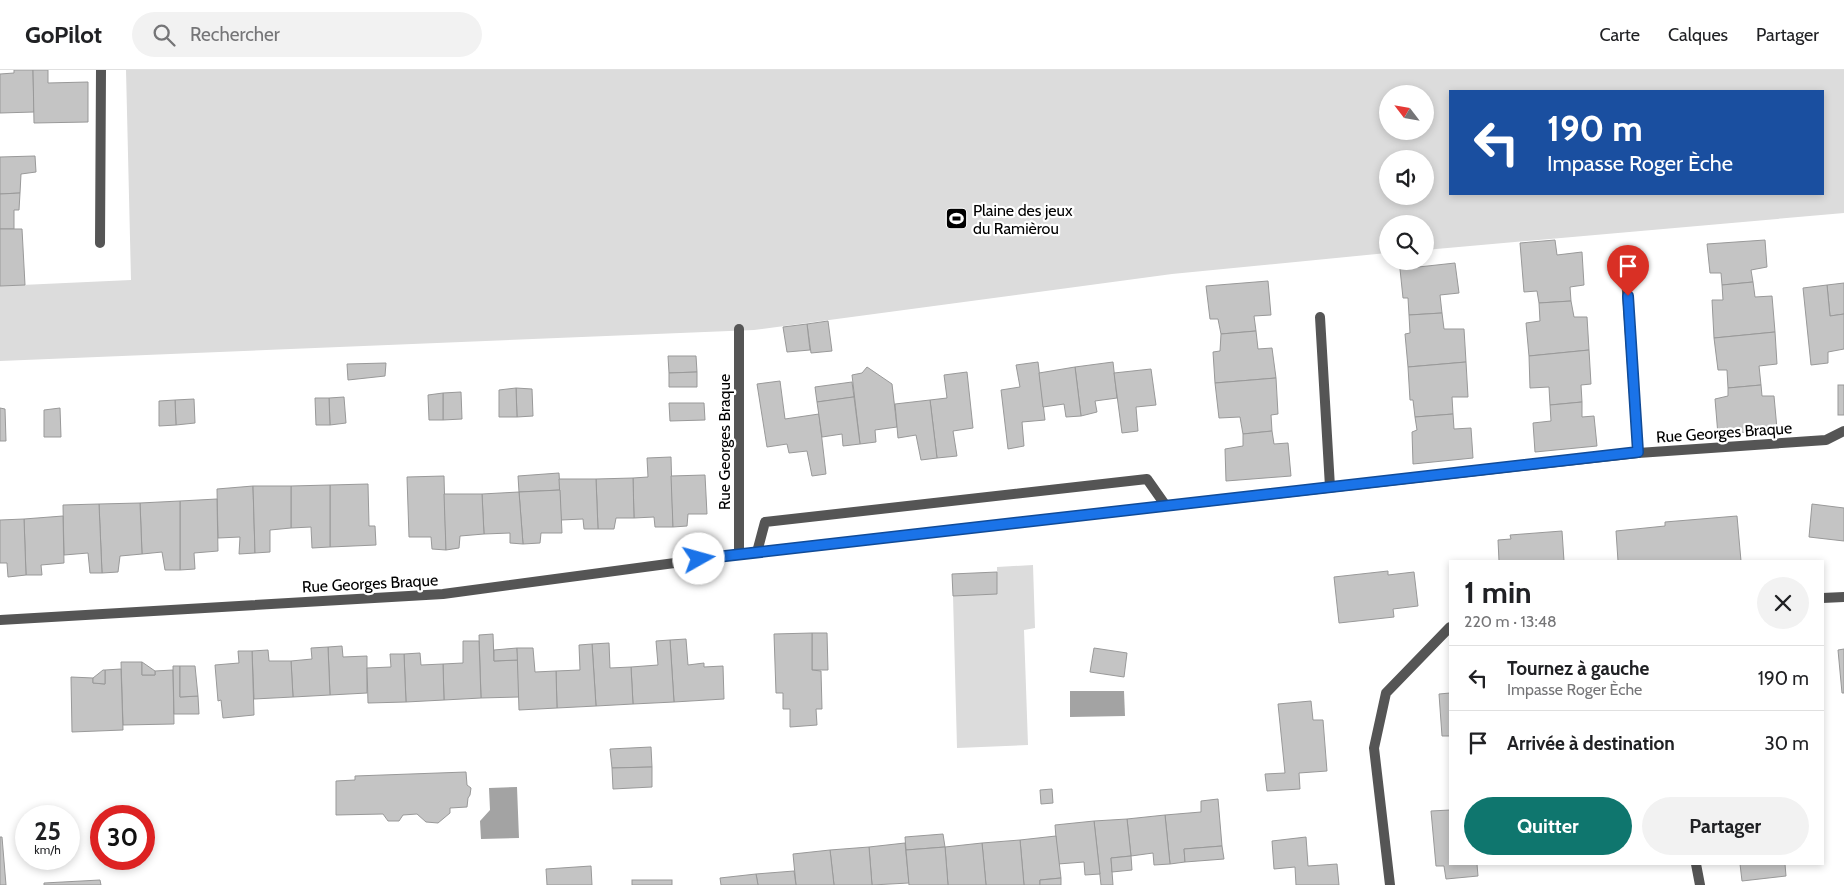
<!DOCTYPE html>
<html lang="fr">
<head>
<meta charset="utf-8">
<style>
	:root { --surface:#fff; --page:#f2f2f2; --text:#202124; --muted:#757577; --line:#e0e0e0; --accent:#0f766e }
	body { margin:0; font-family:Cabin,sans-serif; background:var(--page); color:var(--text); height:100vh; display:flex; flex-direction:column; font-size:19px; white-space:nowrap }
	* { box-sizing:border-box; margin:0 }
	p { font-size:16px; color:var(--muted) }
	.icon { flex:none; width:28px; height:28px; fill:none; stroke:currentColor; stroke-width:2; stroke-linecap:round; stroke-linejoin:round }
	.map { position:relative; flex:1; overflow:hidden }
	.details { position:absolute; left:1449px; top:490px; width:375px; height:305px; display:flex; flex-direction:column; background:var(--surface); border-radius:0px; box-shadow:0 2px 8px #0003 }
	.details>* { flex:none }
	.banner { position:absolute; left:1449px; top:20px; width:375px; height:105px; border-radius:0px; box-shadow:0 2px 8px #0003; background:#1a4fa0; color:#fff; overflow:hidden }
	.needle { width:32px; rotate:301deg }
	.tools { position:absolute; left:1379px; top:15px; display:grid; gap:10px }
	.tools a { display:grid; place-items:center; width:55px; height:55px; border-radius:50%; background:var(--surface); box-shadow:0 2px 8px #0003; font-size:25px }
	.speed { position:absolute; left:15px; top:735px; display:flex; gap:10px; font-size:25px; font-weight:700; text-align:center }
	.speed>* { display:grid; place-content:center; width:65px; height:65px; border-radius:50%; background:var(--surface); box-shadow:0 2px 8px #0003; line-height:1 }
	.speed small { font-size:12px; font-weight:400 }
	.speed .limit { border:8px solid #d22; background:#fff; color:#111 }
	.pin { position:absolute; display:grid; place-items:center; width:42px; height:42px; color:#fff; margin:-51px -21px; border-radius:50% 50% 50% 0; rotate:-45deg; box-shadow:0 0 5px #0007 }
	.pin .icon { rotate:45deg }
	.me { position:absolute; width:55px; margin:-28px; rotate:83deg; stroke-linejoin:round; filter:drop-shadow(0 0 4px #0008) }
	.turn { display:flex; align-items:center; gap:18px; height:105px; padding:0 15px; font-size:22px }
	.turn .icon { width:65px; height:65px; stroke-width:2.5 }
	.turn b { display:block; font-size:35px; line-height:42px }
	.round { display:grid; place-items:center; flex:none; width:52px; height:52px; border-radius:26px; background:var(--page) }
	.head { display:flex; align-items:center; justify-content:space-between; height:85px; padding:0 15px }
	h1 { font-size:30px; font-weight:700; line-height:38px }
	.action { display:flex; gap:10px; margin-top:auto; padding:10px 15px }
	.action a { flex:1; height:58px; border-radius:30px; background:var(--accent); color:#fff; font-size:20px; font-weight:700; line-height:58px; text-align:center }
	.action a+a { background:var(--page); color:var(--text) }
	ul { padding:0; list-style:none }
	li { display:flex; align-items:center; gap:15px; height:65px; padding:0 15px; border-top:1px solid var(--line) }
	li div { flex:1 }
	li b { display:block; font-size:19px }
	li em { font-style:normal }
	header { display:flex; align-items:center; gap:30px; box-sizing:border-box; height:70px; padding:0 25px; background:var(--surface); border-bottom:1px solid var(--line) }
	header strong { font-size:24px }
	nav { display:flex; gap:28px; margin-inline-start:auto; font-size:18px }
	.search { width:350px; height:45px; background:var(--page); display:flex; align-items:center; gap:12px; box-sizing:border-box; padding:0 18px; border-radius:28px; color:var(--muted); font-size:19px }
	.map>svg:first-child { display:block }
	.green { fill:#dcdcdc; fill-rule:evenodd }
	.water { fill:#a3a3a3 }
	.building { fill:#c4c4c4; stroke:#999 }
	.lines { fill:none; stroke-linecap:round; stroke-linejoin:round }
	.service { stroke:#555; stroke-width:10 }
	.minor { stroke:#555; stroke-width:10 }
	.route-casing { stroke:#114b97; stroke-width:12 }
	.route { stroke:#1a73e8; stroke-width:9 }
	.labels { text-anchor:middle; stroke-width:4.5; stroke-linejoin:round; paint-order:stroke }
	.poi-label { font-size:16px; fill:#000; stroke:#fff; text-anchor:start }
	.street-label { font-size:16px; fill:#000; stroke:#fff }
</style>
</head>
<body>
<header>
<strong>GoPilot</strong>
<div class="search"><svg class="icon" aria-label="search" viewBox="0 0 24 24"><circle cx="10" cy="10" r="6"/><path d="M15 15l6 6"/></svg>Rechercher</div>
<nav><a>Carte</a><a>Calques</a><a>Partager</a></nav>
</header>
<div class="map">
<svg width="1844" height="815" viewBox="0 0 1844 815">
	<rect width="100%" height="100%" fill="#fff"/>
	<g class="green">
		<path d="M126 0H1844V143L1425 180V154H1388L1387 183 1172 204 754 260 0 291V216L131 210ZM1450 21H1822V124H1450ZM1388 24H1425V61H1388ZM1388 89H1425V126H1388Z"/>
		<polygon points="1033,495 1035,558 1024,560 1028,675 957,678 953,526 997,524 997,497"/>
	</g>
	<g class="water">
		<polygon points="1070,621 1124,621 1125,646 1070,647"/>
		<polygon points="517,717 519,768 481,769 480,751 490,740 489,718"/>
	</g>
	<g class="building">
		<polygon points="14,0 33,0 34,42 0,43 0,4 14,3"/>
		<polygon points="33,0 48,0 48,13 88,12 88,52 34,53"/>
		<polygon points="35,86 36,102 21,104 20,123 0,124 0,87"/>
		<polygon points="20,123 19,140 14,140 14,159 0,159 0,124"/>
		<polygon points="0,159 22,159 25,215 0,216"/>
		<polygon points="1555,170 1557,185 1582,182 1584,215 1570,217 1571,231 1539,233 1537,221 1524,222 1520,173"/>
		<polygon points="1765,170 1767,197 1751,200 1753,212 1722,215 1721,203 1710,203 1707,174"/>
		<polygon points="1455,193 1459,223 1440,225 1442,243 1409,245 1408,228 1403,228 1400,199"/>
		<polygon points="1268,211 1271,245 1254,246 1256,261 1221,264 1218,249 1210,249 1206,216"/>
		<polygon points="1753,212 1755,227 1772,226 1775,262 1714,268 1712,230 1723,230 1722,215"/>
		<polygon points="1844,213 1844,244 1830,246 1827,215"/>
		<polygon points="1827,215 1830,246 1844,244 1844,279 1828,282 1828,293 1811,295 1803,218"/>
		<polygon points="1571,231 1574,247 1587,247 1589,280 1529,286 1526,253 1540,251 1539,233"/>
		<polygon points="1442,243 1444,259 1464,259 1466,292 1408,297 1405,264 1410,263 1409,245"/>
		<polygon points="828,251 832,281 811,283 807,254"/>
		<polygon points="807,254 810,280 787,282 783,257"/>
		<polygon points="1256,261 1258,279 1272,278 1276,308 1215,313 1213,282 1220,281 1221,264"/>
		<polygon points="1775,262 1777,294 1759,296 1761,315 1728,318 1727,300 1718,300 1714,268"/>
		<polygon points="1589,280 1591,314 1581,315 1582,332 1550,335 1549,317 1530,318 1529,286"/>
		<polygon points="668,286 696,286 697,302 669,303"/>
		<polygon points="1038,292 1045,350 1022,352 1024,376 1008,379 1001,320 1020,317 1016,295"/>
		<polygon points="1113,292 1117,328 1095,331 1097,342 1081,346 1075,297"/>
		<polygon points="1466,292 1468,327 1452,327 1453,344 1415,347 1413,330 1410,330 1408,297"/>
		<polygon points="386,293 385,306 348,310 347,294"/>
		<polygon points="867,297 892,314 897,357 875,360 876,372 860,374 852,305 862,303"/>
		<polygon points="1075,297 1081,346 1066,347 1064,334 1043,337 1039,303"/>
		<polygon points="1151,299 1156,335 1136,337 1138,361 1122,363 1114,303"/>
		<polygon points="697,302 697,317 669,317 669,303"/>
		<polygon points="967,302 973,358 953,361 957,386 937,388 930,330 947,328 944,305"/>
		<polygon points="1276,308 1278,344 1271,345 1272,361 1243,364 1240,347 1219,348 1215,313"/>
		<polygon points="780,311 785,349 819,344 826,404 812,406 807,381 789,383 787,374 767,377 757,314"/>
		<polygon points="852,312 854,327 817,332 815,317"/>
		<polygon points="1761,315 1762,326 1774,326 1777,359 1718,365 1715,329 1728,326 1728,318"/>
		<rect x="1838" y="315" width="6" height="30"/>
		<polygon points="516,318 532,319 533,346 517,347"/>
		<polygon points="516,318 517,347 499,347 499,320"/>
		<polygon points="461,322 462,349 443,350 443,323"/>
		<polygon points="443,323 443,350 429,350 428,325"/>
		<polygon points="344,327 346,353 330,355 329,328"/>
		<polygon points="853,327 854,327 860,374 843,376 842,364 822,367 817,332"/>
		<polygon points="315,328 329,328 330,355 316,355"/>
		<polygon points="194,329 195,353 176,355 175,330"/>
		<polygon points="175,330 176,355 159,356 159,331"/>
		<polygon points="930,330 937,388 921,390 916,365 898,368 895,334"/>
		<polygon points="1582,332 1582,347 1594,346 1597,376 1535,382 1533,353 1551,351 1550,335"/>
		<polygon points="669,333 704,333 705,350 670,351"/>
		<polygon points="0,338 5,339 6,371 0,371"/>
		<polygon points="60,338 61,367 44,367 44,340"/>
		<polygon points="1453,344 1454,359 1471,358 1473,388 1413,394 1412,362 1417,360 1415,347"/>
		<polygon points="1272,361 1274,374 1288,373 1291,406 1226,411 1225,379 1243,376 1243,364"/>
		<polygon points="671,387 673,457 655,457 654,447 634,448 633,408 648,407 647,388"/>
		<polygon points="559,403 560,420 519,422 518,406"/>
		<polygon points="705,405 707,444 688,444 687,456 673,457 671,406"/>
		<polygon points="444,406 446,480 432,479 431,467 409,467 407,407"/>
		<polygon points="633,408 634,448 616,448 614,459 598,459 596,409"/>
		<polygon points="559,409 596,409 598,459 584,459 583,449 561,450"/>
		<polygon points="368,414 369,456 375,456 376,475 330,477 330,415"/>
		<polygon points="330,415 330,477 312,478 311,457 291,458 291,416"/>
		<polygon points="253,416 255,483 239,484 240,467 218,468 217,419"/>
		<polygon points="253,416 291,416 291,458 270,460 270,482 255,483"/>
		<polygon points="560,420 562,463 541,463 540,473 523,474 519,422"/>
		<polygon points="519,422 523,474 510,473 510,463 484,464 482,424"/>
		<polygon points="444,424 482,424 484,464 460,466 459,478 446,480"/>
		<polygon points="217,429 218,481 194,483 195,499 180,500 180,431"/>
		<polygon points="180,431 180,500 165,500 162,482 142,484 140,433"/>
		<polygon points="140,433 142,484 120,486 118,502 102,503 99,434"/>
		<polygon points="99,434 102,503 90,503 88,483 64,485 63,435"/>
		<polygon points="1812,434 1844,438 1844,471 1809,467"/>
		<polygon points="63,446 64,493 41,495 42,505 26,505 24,449"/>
		<polygon points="1737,446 1741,491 1618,491 1616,461 1665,456 1665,452"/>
		<polygon points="24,449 26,505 8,507 7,493 0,493 0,450"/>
		<polygon points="1562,461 1564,491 1499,491 1498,470 1511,469 1510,465"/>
		<polygon points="1388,501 1388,505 1414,502 1418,536 1393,539 1394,547 1339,553 1334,507"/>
		<polygon points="997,502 997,524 953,526 952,504"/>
		<polygon points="812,563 827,563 828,600 812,600"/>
		<polygon points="812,563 812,600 821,601 822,639 816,639 817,655 790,657 790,639 783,639 783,623 776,623 774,564"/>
		<polygon points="493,564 494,591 518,590 519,627 481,628 479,565"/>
		<polygon points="686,569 688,595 704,593 704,597 723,596 724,629 674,632 670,570"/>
		<polygon points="670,570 674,632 633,634 631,597 658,595 656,571"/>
		<polygon points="463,571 479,571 481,628 444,630 443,594 463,593"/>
		<polygon points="609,573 610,598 631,597 633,634 596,636 592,574"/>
		<polygon points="592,574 596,636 557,638 556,601 580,600 579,575"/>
		<polygon points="342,576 343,587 367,586 367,623 330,625 328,577"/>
		<polygon points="328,577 330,625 293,627 291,591 312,589 311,578"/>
		<polygon points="517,578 518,590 494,591 494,580"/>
		<polygon points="517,578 533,578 535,602 556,601 557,638 519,640"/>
		<polygon points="1094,578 1127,583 1124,607 1090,602"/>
		<polygon points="1844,579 1844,623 1842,623 1838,580"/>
		<polygon points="268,580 269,591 291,591 293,627 254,629 252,581"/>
		<polygon points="238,581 252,581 254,645 223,648 221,630 218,631 215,595 239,593"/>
		<polygon points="420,583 421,595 443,594 444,630 406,632 404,584"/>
		<polygon points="390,584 404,584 406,632 368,633 367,598 391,597"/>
		<polygon points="121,592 142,592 142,605 155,605 155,601 173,600 174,654 123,655"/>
		<polygon points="142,592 155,601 155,605 142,605"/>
		<polygon points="173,596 180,596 180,627 198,626 199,644 174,644"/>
		<polygon points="180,596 195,596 198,626 180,627"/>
		<polygon points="121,599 123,660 72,662 71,607 93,608 93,613 105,614 105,600"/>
		<polygon points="103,600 105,600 105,614 93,613 93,608"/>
		<polygon points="1450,623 1450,666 1442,666 1439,624"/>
		<polygon points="1311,631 1313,650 1323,650 1327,701 1299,703 1300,719 1267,721 1265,704 1285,703 1278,634"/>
		<polygon points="651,677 652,697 612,698 610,679"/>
		<polygon points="652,697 652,717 613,719 612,698"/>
		<polygon points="466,702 467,715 471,718 470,725 468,728 467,737 450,738 450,743 438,753 426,752 417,744 403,745 399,751 388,751 383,744 336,745 336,711 355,710 355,706"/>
		<polygon points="1052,719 1053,733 1041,734 1040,720"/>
		<polygon points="1218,729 1222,776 1184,779 1185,792 1170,794 1165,745 1201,742 1201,731"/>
		<polygon points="1450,740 1450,794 1477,794 1478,806 1446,809 1444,796 1436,796 1431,741"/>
		<polygon points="1165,745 1170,794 1154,795 1153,783 1131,786 1127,749"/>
		<polygon points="1127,749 1131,786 1111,788 1113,815 1101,815 1094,751"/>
		<polygon points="1094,751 1100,804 1085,805 1084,792 1058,794 1055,755"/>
		<polygon points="943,764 945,777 906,780 905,767"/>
		<polygon points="1056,766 1061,808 1040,810 1040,815 1024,815 1020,770"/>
		<polygon points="0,767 2,767 6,815 0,815"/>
		<polygon points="1306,767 1308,796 1337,794 1339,815 1296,815 1295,797 1274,799 1272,771"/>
		<polygon points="1020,770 1024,815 986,815 982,773"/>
		<polygon points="905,773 909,813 872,815 869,777"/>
		<polygon points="982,773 986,815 948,815 945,777"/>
		<polygon points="1222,776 1224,789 1185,792 1184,779"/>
		<polygon points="869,777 872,815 834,815 830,780"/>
		<polygon points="945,777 948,815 909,815 906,780"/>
		<polygon points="830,780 834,815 796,815 793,784"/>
		<polygon points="1131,786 1132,800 1112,802 1111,788"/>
		<polygon points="1740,794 1785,794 1786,806 1742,811"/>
		<polygon points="591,796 592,815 547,815 546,799"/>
		<polygon points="794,801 796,815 758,815 756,804"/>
		<polygon points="756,804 758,815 721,815 720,808"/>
		<polygon points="1061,808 1061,815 1040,815 1040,810"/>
		<polygon points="100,810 101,815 44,815 44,813"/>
		<rect x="632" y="810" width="40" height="5"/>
	</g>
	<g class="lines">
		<polyline class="service" points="757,482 765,452 1147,409 1166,436"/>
		<g class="minor">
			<polyline points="100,173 101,0"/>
			<polyline points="1626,207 1638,383"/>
			<polyline points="1320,247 1330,417"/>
			<polyline points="739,259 739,484"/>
			<polyline points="1822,528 1844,527"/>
			<polyline points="0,550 443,524 757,482 1638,383 1826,370 1844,361"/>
			<polyline points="1696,794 1700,815"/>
			<polyline points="1390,815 1374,678 1386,623 1450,557"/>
		</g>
	</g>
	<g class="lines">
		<defs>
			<polyline id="route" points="699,489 1638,382 1628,226"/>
		</defs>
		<use href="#route" class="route-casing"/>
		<use href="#route" class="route"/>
	</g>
	<defs>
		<symbol id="stadium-square" viewBox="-11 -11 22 22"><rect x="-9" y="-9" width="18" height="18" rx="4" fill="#000" stroke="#fff"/><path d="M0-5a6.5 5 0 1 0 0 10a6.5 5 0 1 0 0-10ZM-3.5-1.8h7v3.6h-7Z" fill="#fff"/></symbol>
	</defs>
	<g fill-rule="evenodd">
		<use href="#stadium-square" x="944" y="136" width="25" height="25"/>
	</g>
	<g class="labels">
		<g class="poi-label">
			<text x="973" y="146">Plaine des jeux<tspan x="973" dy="18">du Ramièrou</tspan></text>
		</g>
		<g class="street-label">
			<text transform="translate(1724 362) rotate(-4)" y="6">Rue Georges Braque</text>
			<text transform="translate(724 372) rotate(-90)" y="6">Rue Georges Braque</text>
			<text transform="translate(370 513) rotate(-3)" y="6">Rue Georges Braque</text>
		</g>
	</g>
</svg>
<div class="tools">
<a><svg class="needle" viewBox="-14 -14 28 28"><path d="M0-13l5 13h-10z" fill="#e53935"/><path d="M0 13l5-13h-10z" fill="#757577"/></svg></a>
<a><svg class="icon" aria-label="sound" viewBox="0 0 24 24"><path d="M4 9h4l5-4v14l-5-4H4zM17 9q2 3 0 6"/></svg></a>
<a><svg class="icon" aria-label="search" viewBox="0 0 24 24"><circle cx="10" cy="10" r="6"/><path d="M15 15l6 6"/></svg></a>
</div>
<div class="speed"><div>25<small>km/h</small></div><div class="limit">30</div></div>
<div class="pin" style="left:1628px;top:226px;background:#d93025"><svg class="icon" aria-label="arrive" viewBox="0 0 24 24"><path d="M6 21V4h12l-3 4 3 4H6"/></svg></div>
<svg class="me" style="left:699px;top:489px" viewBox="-20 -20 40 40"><circle r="19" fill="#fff"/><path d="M0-13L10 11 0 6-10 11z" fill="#1a73e8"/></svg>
<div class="banner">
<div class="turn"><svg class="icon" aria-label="left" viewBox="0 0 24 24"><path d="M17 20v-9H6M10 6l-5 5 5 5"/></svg><div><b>190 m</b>Impasse Roger Èche</div></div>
</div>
<section class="details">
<div class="head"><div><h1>1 min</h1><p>220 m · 13:48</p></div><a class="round"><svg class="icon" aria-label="close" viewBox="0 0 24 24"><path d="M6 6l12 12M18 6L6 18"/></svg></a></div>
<ul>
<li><svg class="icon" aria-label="left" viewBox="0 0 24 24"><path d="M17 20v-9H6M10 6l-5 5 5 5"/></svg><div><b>Tournez à gauche</b><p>Impasse Roger Èche</p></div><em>190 m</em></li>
<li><svg class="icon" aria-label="arrive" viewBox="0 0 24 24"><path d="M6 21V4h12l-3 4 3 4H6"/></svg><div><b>Arrivée à destination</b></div><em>30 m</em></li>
</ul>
<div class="action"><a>Quitter</a><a>Partager</a></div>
</section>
</div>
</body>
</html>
